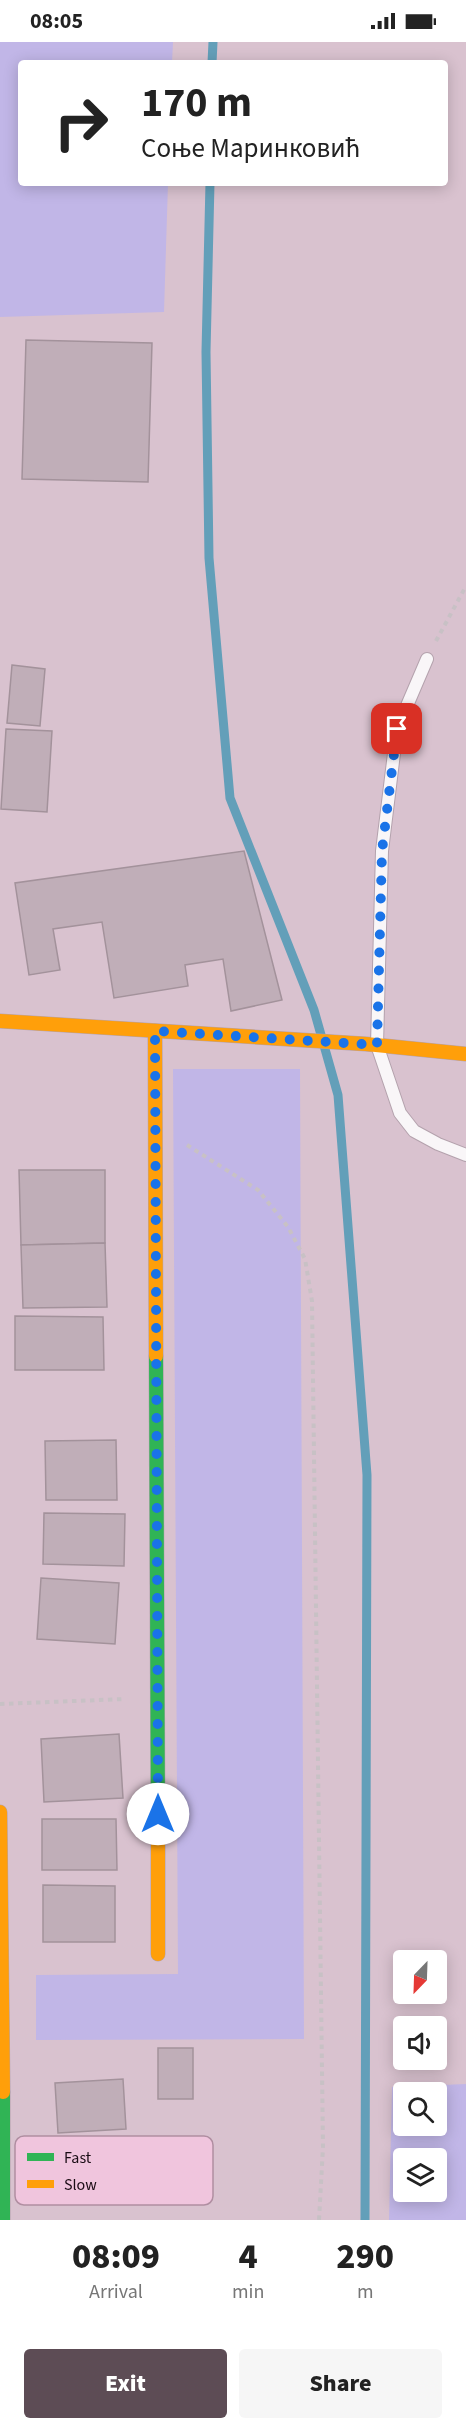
<!DOCTYPE html>
<html lang="en">
<head>
<meta charset="utf-8">
<style>
	:root { --surface:#fff; --page:#f6f6f6; --text:#222; --muted:#767676; --accent:#5d4c55 }
	body { margin:0; font-family:"Source Sans 3",sans-serif; background:var(--page); color:var(--text); height:100vh; display:flex; flex-direction:column; font-size:22px; white-space:nowrap }
	* { box-sizing:border-box; margin:0 }
	p { font-size:20px; color:var(--muted) }
	.icon { flex:none; width:33px; height:33px; fill:none; stroke:currentColor; stroke-width:2; stroke-linecap:round; stroke-linejoin:round }
	.map { position:relative; height:2178px; overflow:hidden }
	.details { display:flex; flex-direction:column; background:var(--surface); flex:1 }
	.details>* { flex:none }
	.guide { position:absolute; left:18px; top:18px; width:430px; height:126px; border-radius:6px; box-shadow:0 3px 15px #0003; background:#fff; color:var(--text); overflow:hidden }
	.needle { width:39px; rotate:203deg }
	.controls { position:absolute; left:393px; top:1908px; display:grid; gap:12px }
	.controls a { display:grid; place-items:center; width:54px; height:54px; border-radius:6px; background:var(--surface); box-shadow:0 3px 15px #0003; font-size:30px }
	.pin { position:absolute; display:grid; place-items:center; width:51px; height:51px; color:#fff; margin:-26px; border-radius:12px; box-shadow:0 3px 9px #0006 }
	.me { position:absolute; width:66px; margin:-33px; rotate:0deg; stroke-linejoin:round; filter:drop-shadow(0 0 4px #0008) }
	.turn { display:flex; align-items:center; gap:21px; height:126px; padding:0 24px; font-size:27px }
	.turn .icon { width:78px; height:78px; stroke-width:2.5 }
	.turn b { display:block; font-size:42px; line-height:51px }
	.eta { display:flex; justify-content:space-evenly; align-items:center; height:102px; text-align:center }
	.eta b { font-size:36px; font-weight:800; line-height:42px }
	.button { display:flex; gap:12px; margin-top:auto; padding:12px 24px }
	.button a { flex:1; height:69px; border-radius:6px; background:var(--accent); color:#fff; font-size:24px; font-weight:800; line-height:69px; text-align:center }
	.button a+a { background:var(--page); color:var(--text) }
	.status { display:flex; justify-content:space-between; align-items:center; height:42px; padding:0 30px; background:var(--surface); direction:ltr }
	.status svg { height:16px; fill:currentColor }
	.map>svg:first-child { display:block }
	.green { fill:#c1b6e7; fill-rule:evenodd }
	.lines { fill:none; stroke-linecap:round; stroke-linejoin:round }
	.stream { stroke:#639fb9; stroke-width:9 }
	.building { fill:#c0aeb8; stroke:#a3929b; stroke-width:1.5 }
	.lane-casing { stroke:#b4a2ad; stroke-width:14 }
	.fast-casing { stroke:#b4a2ad; stroke-width:15 }
	.slow-casing { stroke:#b4a2ad; stroke-width:15 }
	.path { stroke:#c8c1c5; stroke-width:4; stroke-dasharray:4.5 4.5; stroke-linecap:butt }
	.lane { stroke:#f9f6f8; stroke-width:12 }
	.fast { stroke:#30b455; stroke-width:14 }
	.slow { stroke:#ff9f0a; stroke-width:14 }
	.route { stroke:#1a73e8; stroke-width:10; stroke-dasharray:0 18 }
	.key { fill:#f0c5dd; stroke:#b08ea1; stroke-width:1.5 }
	.key-label { font-size:16px; fill:#1a0c14 }
</style>
</head>
<body>
<div class="status"><b>08:05</b><svg viewBox="0 0 49 12"><path d="M0 12V9h3v3zM5 12V6h3v6zM10 12V3h3v9zM15 12V0h3v12zM26 1h20v11H26zM47 4h2v5h-2z"/></svg></div>
<div class="map">
<svg width="466" height="2178" viewBox="0 0 466 2178">
	<rect width="100%" height="100%" fill="#d9c2cf"/>
	<g class="green">
		<polygon points="0,0 173,0 172,21 21,21 21,141 168,141 164,270 0,275"/>
		<polygon points="173,1027 300,1027 304,1997 36,1998 36,1933 178,1932"/>
		<path d="M466 2042V2178H389L392 2045ZM404 2050H436V2084H404ZM404 2116H436V2150H404Z"/>
	</g>
	<g class="lines">
		<g class="stream">
			<polyline points="212,21 213,0"/>
			<polyline points="210,141 206,310 209,516 230,756 314,968 338,1053 367,1433 365,2178"/>
		</g>
	</g>
	<g class="building">
		<polygon points="26,298 152,301 148,440 22,437"/>
		<polygon points="12,623 45,627 40,684 7,681"/>
		<polygon points="6,687 52,689 47,770 1,767"/>
		<polygon points="244,809 282,958 231,969 223,917 185,923 188,944 114,956 102,880 53,887 60,928 29,933 15,841"/>
		<polygon points="19,1128 105,1128 105,1201 21,1203"/>
		<polygon points="105,1201 107,1265 23,1266 21,1203"/>
		<polygon points="15,1274 103,1275 104,1328 15,1328"/>
		<polygon points="116,1398 117,1458 46,1458 45,1399"/>
		<polygon points="44,1471 125,1472 124,1524 43,1522"/>
		<polygon points="41,1536 119,1541 115,1602 37,1597"/>
		<polygon points="119,1692 123,1756 44,1760 41,1697"/>
		<polygon points="42,1777 116,1777 117,1828 42,1828"/>
		<polygon points="43,1843 115,1844 115,1900 43,1900"/>
		<rect x="158" y="2006" width="35" height="51"/>
		<polygon points="123,2037 126,2087 58,2091 55,2041"/>
	</g>
	<g class="lines">
		<defs>
			<polyline id="lane" points="427,617 397,687 382,809 377,1003 400,1071 414,1089 438,1102 466,1113"/>
			<g id="fast">
				<polyline points="156,1314 158,1783"/>
				<polyline points="3,2050 3,2178"/>
			</g>
			<g id="slow">
				<polyline points="0,979 366,1002 466,1012"/>
				<polyline points="155,989 156,1314"/>
				<polyline points="0,1770 3,2050"/>
				<polyline points="158,1783 158,1912"/>
			</g>
		</defs>
		<use href="#lane" class="lane-casing"/>
		<use href="#fast" class="fast-casing"/>
		<use href="#slow" class="slow-casing"/>
		<g class="path">
			<polyline points="436,599 466,544"/>
			<polyline points="187,1103 258,1148 288,1185 305,1217 312,1259 323,2105 319,2178"/>
			<polyline points="0,1662 125,1657"/>
		</g>
		<use href="#lane" class="lane"/>
		<use href="#fast" class="fast"/>
		<use href="#slow" class="slow"/>
	</g>
	<g class="lines">
		<polyline class="route" points="158,1772 155,989 377,1003 382,809 397,687"/>
	</g>
	<rect x="15" y="2094" width="198" height="69" rx="9" class="key"/>
	<rect x="27" y="2111" width="27" height="8" fill="#30b455"/>
	<rect x="27" y="2138" width="27" height="8" fill="#ff9f0a"/>
	<g class="key-label">
		<text x="64" y="2121">Fast</text>
		<text x="64" y="2148">Slow</text>
	</g>
</svg>
<div class="controls">
<a><svg class="needle" viewBox="-14 -14 28 28"><path d="M0-13l5 13h-10z" fill="#e53935"/><path d="M0 13l5-13h-10z" fill="#767676"/></svg></a>
<a><svg class="icon" aria-label="sound" viewBox="0 0 24 24"><path d="M4 9h4l5-4v14l-5-4H4zM17 9q2 3 0 6"/></svg></a>
<a><svg class="icon" aria-label="search" viewBox="0 0 24 24"><circle cx="10" cy="10" r="6"/><path d="M15 15l6 6"/></svg></a>
<a><svg class="icon" aria-label="layers" viewBox="0 0 24 24"><path d="M12 4l9 5-9 5-9-5zM3 14l9 5 9-5"/></svg></a>
</div>
<div class="pin" style="left:397px;top:687px;background:#d93025"><svg class="icon" aria-label="arrive" viewBox="0 0 24 24"><path d="M6 21V4h12l-3 4 3 4H6"/></svg></div>
<svg class="me" style="left:158px;top:1772px" viewBox="-20 -20 40 40"><circle r="19" fill="#fff"/><path d="M0-13L10 11 0 6-10 11z" fill="#1a73e8"/></svg>
<div class="guide">
<div class="turn"><svg class="icon" aria-label="right" viewBox="0 0 24 24"><path d="M7 20v-9h11M14 6l5 5-5 5"/></svg><div><b>170 m</b>Соње Маринковић</div></div>
</div>
</div>
<section class="details">
<div class="eta">
<div><b>08:09</b><p>Arrival</p></div>
<div><b>4</b><p>min</p></div>
<div><b>290</b><p>m</p></div>
</div>
<div class="button"><a>Exit</a><a>Share</a></div>
</section>
</body>
</html>
